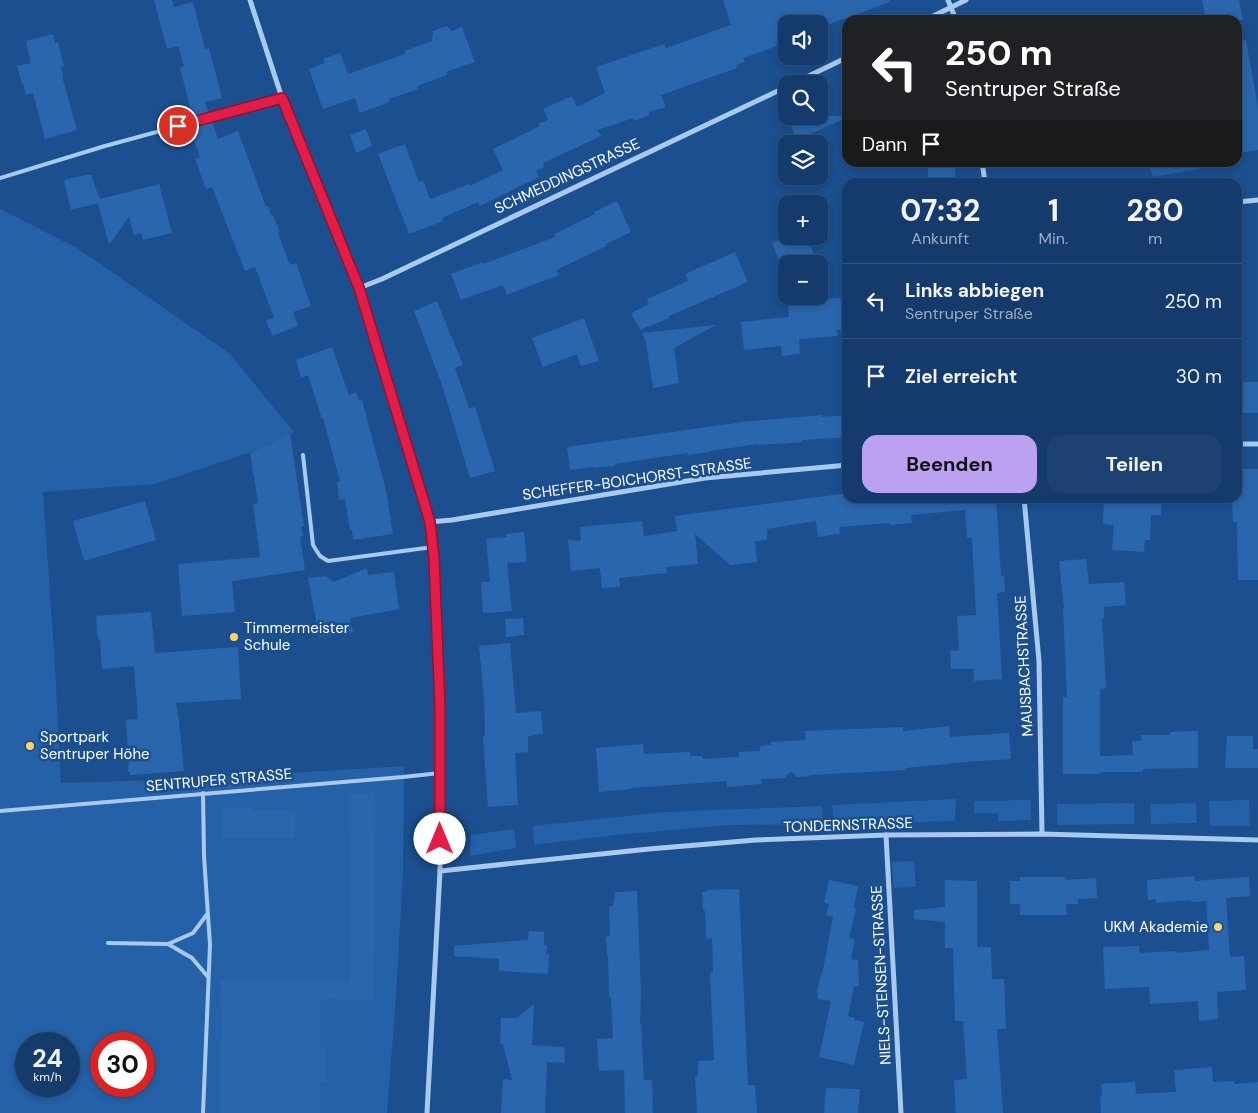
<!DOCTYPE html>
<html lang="de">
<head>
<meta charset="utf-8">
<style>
	:root { --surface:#143b6b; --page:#1d4271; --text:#f1f3f6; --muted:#9dadc1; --line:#33557e; --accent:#bca0f2 }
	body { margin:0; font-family:"DM Sans",sans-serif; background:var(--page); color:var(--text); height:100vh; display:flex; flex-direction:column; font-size:19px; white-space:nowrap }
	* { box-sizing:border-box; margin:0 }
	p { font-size:16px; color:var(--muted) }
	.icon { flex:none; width:28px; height:28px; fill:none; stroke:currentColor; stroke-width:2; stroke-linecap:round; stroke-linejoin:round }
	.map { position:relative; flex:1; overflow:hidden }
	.details { position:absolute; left:842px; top:178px; width:400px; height:325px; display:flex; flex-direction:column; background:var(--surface); border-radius:15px; box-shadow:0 2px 8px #0003,0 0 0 1px var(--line) }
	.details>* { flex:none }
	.top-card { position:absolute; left:842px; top:15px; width:400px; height:152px; border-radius:15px; box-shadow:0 2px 8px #0003,0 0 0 1px var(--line); background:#202124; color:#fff; overflow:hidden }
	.tools { position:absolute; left:778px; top:15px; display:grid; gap:10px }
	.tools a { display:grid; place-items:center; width:50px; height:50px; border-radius:10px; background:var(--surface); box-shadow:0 2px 8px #0003,0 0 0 1px var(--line); font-size:25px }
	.speed { position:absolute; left:15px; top:1032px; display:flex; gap:10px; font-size:25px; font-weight:700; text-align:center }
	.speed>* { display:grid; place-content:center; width:65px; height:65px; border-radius:50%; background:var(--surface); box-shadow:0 2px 8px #0003,0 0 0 1px var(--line); line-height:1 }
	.speed small { font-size:12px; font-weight:400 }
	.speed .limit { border:8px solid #d22; background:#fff; color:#111 }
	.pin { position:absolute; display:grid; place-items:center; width:42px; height:42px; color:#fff; margin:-21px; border:2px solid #fff; border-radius:50%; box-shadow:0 1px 5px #0007 }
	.me { position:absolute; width:55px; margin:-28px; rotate:0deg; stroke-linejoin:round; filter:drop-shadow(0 0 4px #0008) }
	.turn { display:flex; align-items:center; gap:18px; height:105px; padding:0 20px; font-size:22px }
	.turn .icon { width:65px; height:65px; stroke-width:2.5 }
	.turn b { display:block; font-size:35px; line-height:42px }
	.then { display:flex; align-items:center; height:48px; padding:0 20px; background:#0003; gap:10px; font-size:19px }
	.eta { display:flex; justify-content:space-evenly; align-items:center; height:85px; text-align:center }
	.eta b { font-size:30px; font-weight:700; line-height:35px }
	.cta { display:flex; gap:10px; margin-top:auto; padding:10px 20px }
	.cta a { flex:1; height:58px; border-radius:15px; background:var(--accent); color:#111; font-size:20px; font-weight:700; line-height:58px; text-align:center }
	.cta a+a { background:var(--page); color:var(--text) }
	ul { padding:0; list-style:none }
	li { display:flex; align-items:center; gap:15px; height:75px; padding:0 20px; border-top:1px solid var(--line) }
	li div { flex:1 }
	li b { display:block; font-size:19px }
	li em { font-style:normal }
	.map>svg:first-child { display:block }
	.green { fill:#2461a8; fill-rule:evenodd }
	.building { fill:#2a66ad }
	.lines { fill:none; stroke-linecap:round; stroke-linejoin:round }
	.lane { stroke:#a9c9ee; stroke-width:4 }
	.street { stroke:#a9c9ee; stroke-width:5 }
	.route-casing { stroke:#92132f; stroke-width:12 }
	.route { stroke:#e11d48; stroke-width:9 }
	.poi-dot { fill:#ffd166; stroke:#1b4f8f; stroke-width:2 }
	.labels { text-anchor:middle; stroke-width:5; stroke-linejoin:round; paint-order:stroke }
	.street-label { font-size:15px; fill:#fff; stroke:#1b4f8f }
	.poi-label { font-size:15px; fill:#fff; stroke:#1b4f8f; text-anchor:start }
</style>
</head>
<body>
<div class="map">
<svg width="1258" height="1113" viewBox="0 0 1258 1113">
	<rect width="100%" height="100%" fill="#1b4f8f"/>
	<g class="green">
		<polygon points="1149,163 1209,163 1210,167 1153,177"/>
		<path d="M0 209 77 248 229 353 294 432 254 451 155 484 43 492 55 667 61 783 195 779 404 766 403 872 396 996 387 1113H0ZM26 1044H69V1086H26ZM101 1044H144V1086H101Z"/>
		<polygon points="956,799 955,821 834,824 832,805"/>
		<polygon points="1031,800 1031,820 998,821 998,813 974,813 974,801"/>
		<polygon points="1249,800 1250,826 1210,826 1209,801"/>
		<polygon points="1134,803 1134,824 1057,825 1057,804"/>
		<polygon points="1196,803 1197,823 1151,824 1150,804"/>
		<polygon points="822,806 824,824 730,825 616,835 534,845 533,826 663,812"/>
		<polygon points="514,829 516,848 470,856 471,835"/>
		<polygon points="914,861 916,887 893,888 892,862"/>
	</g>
	<g class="building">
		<polygon points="154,0 172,0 174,7 193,2 205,49 209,48 222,98 205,102 209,114 193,118 180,68 184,66 178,46 167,49"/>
		<polygon points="723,0 890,0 890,2 824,26 823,24 786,24 786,43 743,58 745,62 736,65 737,68 661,95 666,107 649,112 650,115 634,121 633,118 598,130 601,136 543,163 544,167 536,171 539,177 480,206 478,202 442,218 443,221 409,234 378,154 405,144 419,182 423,180 430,199 469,184 470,186 503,170 493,149 540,126 539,124 548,120 543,109 572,96 577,107 605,93 596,67 664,44 666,48 731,25"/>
		<polygon points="1202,0 1239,0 1243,20 1206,20"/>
		<polygon points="447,26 452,31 462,27 475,62 446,72 447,75 417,86 418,89 389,99 390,102 360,113 355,98 323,109 309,69 325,63 323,59 340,53 348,74 405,54 404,51 432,41 433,31"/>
		<polygon points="53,34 55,43 58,42 64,66 61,67 63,76 62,76 77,130 45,139 33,93 26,95 23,84 22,84 17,66 31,63 26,41"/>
		<polygon points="1246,40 1258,107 1258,150 1238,153 1238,41"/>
		<polygon points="787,116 848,116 848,117 797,140"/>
		<polygon points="212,121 218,139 238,131 266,207 268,206 271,215 273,215 280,232 278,233 290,265 296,263 311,306 293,312 298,326 272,336 266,320 274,318 255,267 245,271 212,187 206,189 195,159 200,157 192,135 197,134 195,126"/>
		<polygon points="366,129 372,146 356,153 350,135"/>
		<polygon points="927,162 954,162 956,182 929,182"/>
		<polygon points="85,175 91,175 100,199 159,184 172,233 143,240 141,233 134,235 129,217 109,245 98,203 71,210 64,180"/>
		<polygon points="617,201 631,232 606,244 607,246 556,270 559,275 507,295 503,285 461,300 451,274 483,262 483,264 555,237 554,234 595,214 594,212"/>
		<polygon points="788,236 807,236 814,254 792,264 786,264 786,266 782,268 772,243"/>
		<polygon points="735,252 748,282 669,316 669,318 640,330 631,313 649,304 647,299 688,281 685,274"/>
		<polygon points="848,297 848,329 837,330 838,336 799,339 800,354 782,356 781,346 744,350 741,322 789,317 788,303"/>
		<polygon points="437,301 463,365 455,368 469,408 475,407 495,471 470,478 442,385 414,311"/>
		<polygon points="584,318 599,361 581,366 577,354 543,367 532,338"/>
		<polygon points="716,325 674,348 679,383 653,388 646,343 642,333"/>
		<polygon points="332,347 349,395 356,392 359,401 362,400 386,490 393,534 353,540 352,530 350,530 345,499 339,500 337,482 340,481 323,418 322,419 308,375 301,378 296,360"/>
		<rect x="1238" y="382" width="20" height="31"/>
		<polygon points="822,415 822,417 848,415 848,437 802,440 802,442 790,443 781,444 781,443 758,445 757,444 710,451 710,452 688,455 688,453 615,464 615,466 594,468 594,467 570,470 567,447 742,422"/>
		<polygon points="290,434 304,526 301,527 303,536 300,537 305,570 232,581 235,612 182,616 178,564 260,557 253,504 258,503 250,453"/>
		<polygon points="1238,469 1258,469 1258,580 1238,580 1237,522 1233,522 1232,498 1238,498"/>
		<polygon points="848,493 848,498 996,498 1001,576 1004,576 1005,592 997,593 1002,679 974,681 974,669 951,669 950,651 959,650 957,616 976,615 972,538 967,538 965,510 911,515 912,523 890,525 890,523 839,527 840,534 818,537 816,521 767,529 767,540 755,541 757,562 730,565 695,534 698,564 666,567 667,573 619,578 620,587 602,588 600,568 571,571 568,540 581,541 580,527 642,521 644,536 677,531 675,516"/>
		<polygon points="1104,498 1162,498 1161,515 1151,515 1150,540 1145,540 1144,552 1112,550 1114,525 1103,524"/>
		<polygon points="145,501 156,540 84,561 73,521"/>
		<polygon points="524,532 527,562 507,563 512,611 483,613 481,582 490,582 486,539 506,537 506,534"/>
		<polygon points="1086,559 1089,584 1124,582 1126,605 1104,607 1104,619 1102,619 1106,688 1100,689 1100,756 1133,755 1132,741 1142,741 1141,735 1170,735 1170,732 1198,731 1198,768 1143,769 1142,772 1100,772 1100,774 1063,774 1063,697 1067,697 1063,609 1064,609 1059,561"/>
		<polygon points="367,568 368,575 394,572 399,609 350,618 353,632 319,637 308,578 326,576 334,582"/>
		<polygon points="151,612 155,653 238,647 241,699 176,703 179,722 184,771 130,775 130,772 128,772 130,749 128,749 126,720 138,719 134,666 102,669 100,639 98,640 96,616"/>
		<polygon points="523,618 524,635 506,637 505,619"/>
		<polygon points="510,643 516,713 541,711 543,734 528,736 528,752 515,753 518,805 488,807 483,736 485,735 484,697 479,646"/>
		<polygon points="949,726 950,737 1009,733 1011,759 965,762 905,768 905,770 809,775 809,776 797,777 791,771 785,778 761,779 762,784 727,787 727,781 631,788 631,789 599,792 596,748 643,744 644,754 690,752 690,756 702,756 703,759 739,757 739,752 760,751 760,746 771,745 771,742 806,740 805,731 903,727 903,731"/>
		<polygon points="1227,736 1253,736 1253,749 1258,749 1258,768 1225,768"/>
		<polygon points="351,793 375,793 374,1000 320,999 320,1049 326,1049 326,1082 320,1082 320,1113 220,1113 221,980 303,979 303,980 350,980"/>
		<polygon points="222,808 253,808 253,811 295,811 295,838 221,838"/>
		<polygon points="1194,876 1195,881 1249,877 1250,896 1226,898 1230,957 1244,956 1246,990 1217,992 1218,1019 1199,1021 1198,1001 1150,1004 1149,987 1105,989 1103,947 1139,946 1139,953 1177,951 1177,953 1209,950 1206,901 1191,902 1191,900 1156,903 1156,899 1148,900 1147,880"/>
		<polygon points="1020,877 1066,877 1066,880 1096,878 1097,898 1078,899 1078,904 1066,904 1067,915 1020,915 1020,904 1010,904 1010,881 1020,881"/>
		<polygon points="829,880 858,886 854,908 856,908 849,938 855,939 851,959 858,960 859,986 854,986 848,1016 855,1018 855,1020 864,1022 854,1065 819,1057 831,1001 818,999 817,991 821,974 822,975 833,917 826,915 829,904 824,903"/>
		<polygon points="945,880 977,881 977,947 991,947 992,979 1004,979 1006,1029 997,1029 1003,1113 956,1113 954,1080 967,1079 963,1021 955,1021 953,948 945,948 945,922 914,919 914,910 945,907"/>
		<polygon points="739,889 748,1085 755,1085 757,1113 697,1113 695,1076 698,1075 698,1061 714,1060 710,973 713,972 712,938 706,939 705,910 703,910 702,892 707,892 707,890"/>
		<polygon points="637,891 641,993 640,1024 641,1024 644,1080 652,1080 653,1113 625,1113 624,1070 599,1071 597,1039 613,1038 611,997 609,997 608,956 607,956 606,937 610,936 609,906 613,906 615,892"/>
		<polygon points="529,931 544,932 544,945 547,945 546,954 549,954 548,974 499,971 499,960 498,959 454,956 454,946 528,940"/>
		<polygon points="534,1004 532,1045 564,1047 565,1063 547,1062 545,1113 501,1113 503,1079 512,1080 503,1044 500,1044 501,1018 517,1018"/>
		<polygon points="1212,1067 1213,1082 1234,1081 1234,1084 1258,1082 1258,1113 1101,1113 1100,1097 1102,1097 1101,1084 1135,1082 1136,1094 1176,1092 1174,1070"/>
		<polygon points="826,1088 860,1089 858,1113 824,1113"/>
	</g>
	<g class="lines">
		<g class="lane">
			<polyline points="0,178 105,146 282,98"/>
			<polyline points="303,455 313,545 320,556 328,561 433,547"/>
			<polyline points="203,793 204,856 210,945 203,1113"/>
			<polyline points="0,811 403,777 440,773"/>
			<polyline points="108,943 168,944 193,933 208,913"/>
			<polyline points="168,944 192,958 208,977"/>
		</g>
		<g class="street">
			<polyline points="250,0 282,98 359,288 430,522 434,558 440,707 440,871 427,1113"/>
			<polyline points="948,0 956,20"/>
			<polyline points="925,20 966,0"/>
			<polyline points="792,84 848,57"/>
			<polyline points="982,162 985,182"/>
			<polyline points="1238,202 1258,200"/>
			<polyline points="359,288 382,279 786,87"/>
			<polyline points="1238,444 1258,444"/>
			<polyline points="1024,498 1039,661 1042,834"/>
			<polyline points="430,522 452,520 705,478 848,465"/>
			<polyline points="886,835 901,1113"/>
			<polyline points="440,871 649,849 756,840 886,835 1042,834 1258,840"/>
		</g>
	</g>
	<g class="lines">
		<defs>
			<polyline id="route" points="178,126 282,98 359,288 430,522 434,558 440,707 440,839"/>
		</defs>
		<use href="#route" class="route-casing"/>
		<use href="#route" class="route"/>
	</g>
	<g class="poi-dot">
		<circle cx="234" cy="637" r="5"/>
		<circle cx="30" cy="746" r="5"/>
		<circle cx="1218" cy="927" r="5"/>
	</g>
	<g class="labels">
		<g class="street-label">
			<text transform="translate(567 176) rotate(-25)" y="5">SCHMEDDINGSTRASSE</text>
			<text transform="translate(637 479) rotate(-8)" y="5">SCHEFFER-BOICHORST-STRASSE</text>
			<text transform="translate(1024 666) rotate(-93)" y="5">MAUSBACHSTRASSE</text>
			<text transform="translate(219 780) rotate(-5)" y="5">SENTRUPER STRASSE</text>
			<text transform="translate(848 825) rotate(-2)" y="5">TONDERNSTRASSE</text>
			<text transform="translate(881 975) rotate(-93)" y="5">NIELS-STENSEN-STRASSE</text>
		</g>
		<g class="poi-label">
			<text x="244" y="633">Timmermeister<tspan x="244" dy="17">Schule</tspan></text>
			<text x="40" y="742">Sportpark<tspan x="40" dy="17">Sentruper Höhe</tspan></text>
			<text x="1208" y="932" text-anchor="end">UKM Akademie</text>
		</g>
	</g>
</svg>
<div class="tools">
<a><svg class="icon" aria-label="sound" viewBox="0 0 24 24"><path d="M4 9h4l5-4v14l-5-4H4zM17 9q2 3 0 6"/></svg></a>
<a><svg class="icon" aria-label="search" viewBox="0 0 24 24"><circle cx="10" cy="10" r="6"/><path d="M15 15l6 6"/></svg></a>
<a><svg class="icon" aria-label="layers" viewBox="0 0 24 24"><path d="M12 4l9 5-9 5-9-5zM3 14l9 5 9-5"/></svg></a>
<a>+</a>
<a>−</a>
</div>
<div class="speed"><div>24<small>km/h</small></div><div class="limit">30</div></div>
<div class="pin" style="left:178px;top:126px;background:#d93025"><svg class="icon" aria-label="arrive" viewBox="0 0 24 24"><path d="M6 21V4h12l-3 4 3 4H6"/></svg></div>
<svg class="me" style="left:440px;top:839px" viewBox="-20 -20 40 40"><circle r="19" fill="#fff"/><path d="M0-13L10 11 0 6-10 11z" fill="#e11d48"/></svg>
<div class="top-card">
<div class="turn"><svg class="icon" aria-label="left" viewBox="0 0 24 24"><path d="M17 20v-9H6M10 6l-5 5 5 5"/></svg><div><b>250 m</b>Sentruper Straße</div></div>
<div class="then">Dann<svg class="icon" aria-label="arrive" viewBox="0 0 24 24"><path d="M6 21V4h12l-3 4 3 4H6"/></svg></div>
</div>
<section class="details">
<div class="eta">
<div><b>07:32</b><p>Ankunft</p></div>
<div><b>1</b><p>Min.</p></div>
<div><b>280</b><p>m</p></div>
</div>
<ul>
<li><svg class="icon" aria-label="left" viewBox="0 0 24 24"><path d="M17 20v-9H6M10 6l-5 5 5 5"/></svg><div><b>Links abbiegen</b><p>Sentruper Straße</p></div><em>250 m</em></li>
<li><svg class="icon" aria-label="arrive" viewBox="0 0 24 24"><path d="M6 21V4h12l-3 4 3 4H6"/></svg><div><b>Ziel erreicht</b></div><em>30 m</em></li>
</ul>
<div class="cta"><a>Beenden</a><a>Teilen</a></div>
</section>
</div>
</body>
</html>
